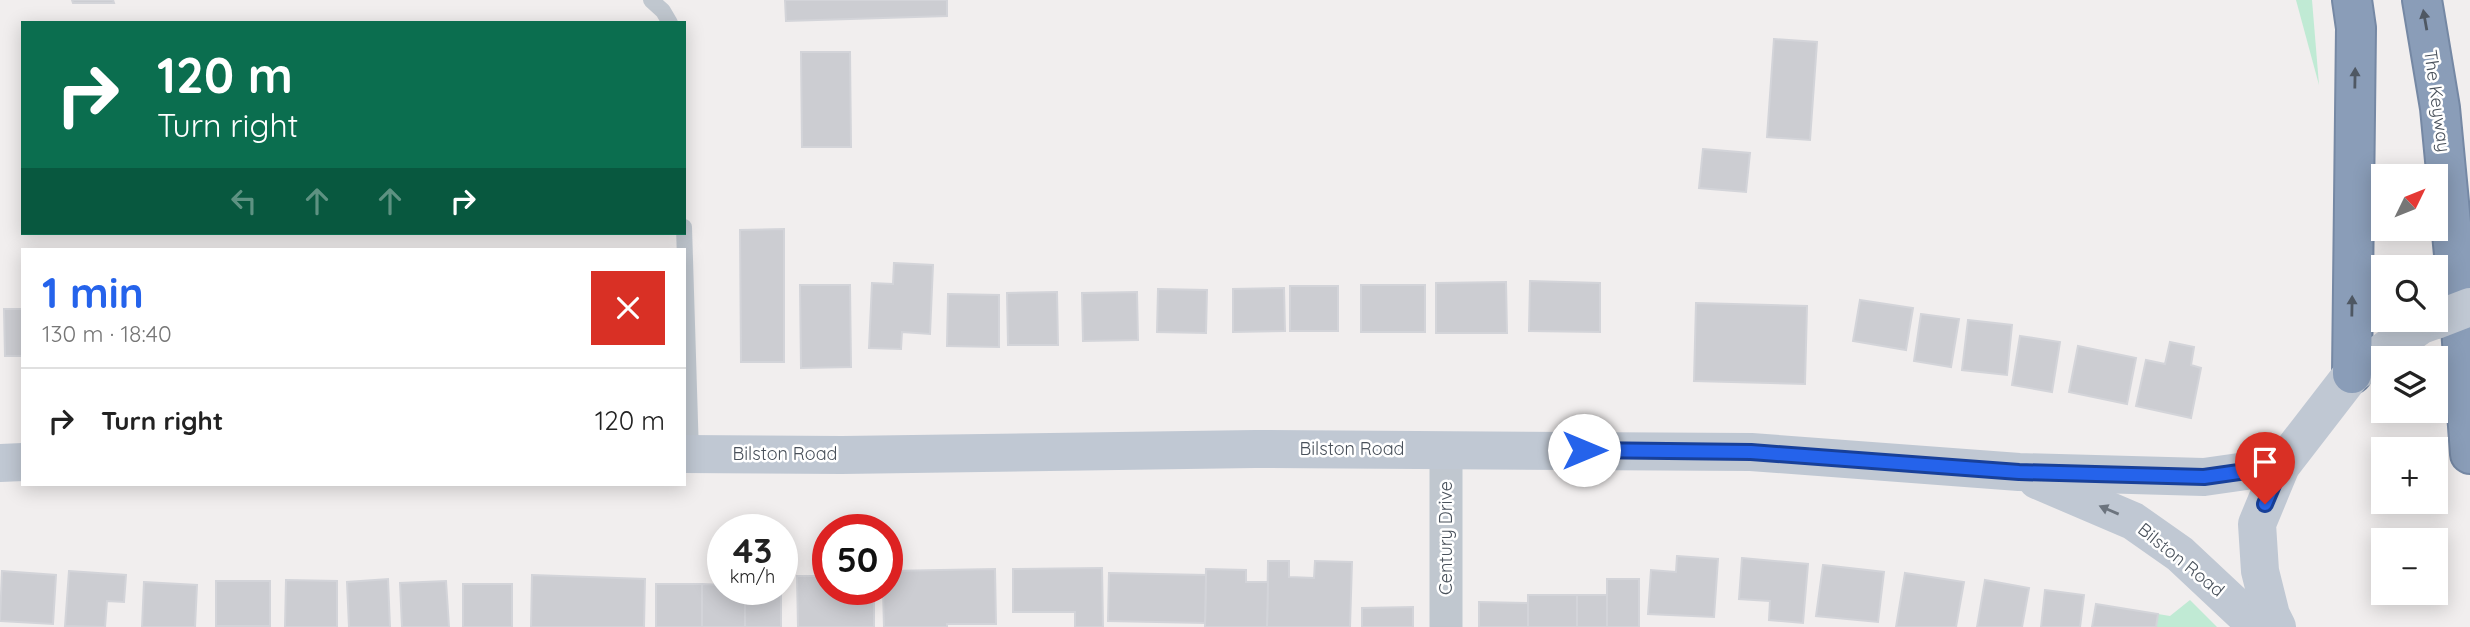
<!DOCTYPE html>
<html lang="en">
<head>
<meta charset="utf-8">
<style>
	:root { --surface:#fff; --page:#f6f6f6; --text:#222; --muted:#767676; --line:#e0e0e0; --accent:#2563eb }
	body { margin:0; font-family:Quicksand,sans-serif; background:var(--page); color:var(--text); height:100vh; display:flex; flex-direction:column; font-size:26px; white-space:nowrap }
	* { box-sizing:border-box; margin:0 }
	p { font-size:23px; color:var(--muted) }
	.icon { flex:none; width:38px; height:38px; fill:none; stroke:currentColor; stroke-width:2; stroke-linecap:round; stroke-linejoin:round }
	.map { position:relative; flex:1; overflow:hidden }
	.panel { position:absolute; left:21px; top:248px; width:665px; height:238px; display:flex; flex-direction:column; background:var(--surface); border-radius:0px; box-shadow:0 4px 18px #0003 }
	.panel>* { flex:none }
	.top-card { position:absolute; left:21px; top:21px; width:665px; height:214px; border-radius:0px; box-shadow:0 4px 18px #0003; background:#0b6e4f; color:#fff; overflow:hidden }
	.needle { width:46px; rotate:47deg }
	.fabs { position:absolute; left:2371px; top:164px; display:grid; gap:14px }
	.fabs a { display:grid; place-items:center; width:77px; height:77px; border-radius:0px; background:var(--surface); box-shadow:0 4px 18px #0003; font-size:35px }
	.speed { position:absolute; left:707px; top:514px; display:flex; gap:14px; font-size:35px; font-weight:700; text-align:center }
	.speed>* { display:grid; place-content:center; width:91px; height:91px; border-radius:50%; background:var(--surface); box-shadow:0 4px 18px #0003; line-height:1 }
	.speed small { font-size:18px; font-weight:400 }
	.speed .limit { border:10px solid #d22; background:#fff; color:#111 }
	.pin { position:absolute; display:grid; place-items:center; width:60px; height:60px; color:#fff; margin:-72px -30px; border-radius:50% 50% 50% 0; rotate:-45deg; box-shadow:0 0 7px #0007 }
	.pin .icon { rotate:45deg }
	.me { position:absolute; width:77px; margin:-38px; rotate:90deg; stroke-linejoin:round; filter:drop-shadow(0 0 5px #0008) }
	.turn { display:flex; align-items:center; gap:24px; height:147px; padding:0 21px; font-size:32px }
	.turn .icon { width:91px; height:91px; stroke-width:2.5 }
	.turn b { display:block; font-size:49px; line-height:60px }
	.lanes { display:flex; align-items:center; height:66px; padding:0 21px; background:#0003; justify-content:center; gap:35px; direction:ltr }
	.lanes .off { opacity:.35 }
	.round { display:grid; place-items:center; flex:none; width:74px; height:74px; border-radius:0px; background:var(--page) }
	.headline { display:flex; align-items:center; justify-content:space-between; height:119px; padding:0 21px }
	h1 { font-size:42px; font-weight:700; line-height:52px; color:var(--accent) }
	ul { padding:0; list-style:none }
	li { display:flex; align-items:center; gap:21px; height:105px; padding:0 21px; border-top:2px solid var(--line) }
	li div { flex:1 }
	li b { display:block; font-size:26px }
	li em { font-style:normal }
	.map>svg:first-child { display:block }
	.green { fill:#c0ead4 }
	.building { fill:#cccdd2; stroke:#d3d4d9; stroke-width:2 }
	.lines { fill:none; stroke-linecap:round; stroke-linejoin:round }
	.highway-casing { stroke:#7588a4; stroke-width:42 }
	.lane { stroke:#c0c7cf; stroke-width:16 }
	.street { stroke:#c0c7cf; stroke-width:33 }
	.secondary { stroke:#c0c8d3; stroke-width:38 }
	.highway { stroke:#8a9db8; stroke-width:38 }
	.secondary-bridge { stroke:#c0c8d3; stroke-width:38 }
	.oneway { fill:#4f5863 }
	.oneway2 { fill:#6c747e }
	.route-casing { stroke:#184099; stroke-width:18 }
	.route { stroke:#2563eb; stroke-width:12 }
	.labels { text-anchor:middle; stroke-width:5; stroke-linejoin:round; paint-order:stroke }
	.street-label { font-size:18px; fill:#48505a; stroke:#fff }
</style>
</head>
<body>
<div class="map">
<svg width="2470" height="627" viewBox="0 0 2470 627">
	<rect width="100%" height="100%" fill="#f1eeee"/>
	<g class="green">
		<polygon points="2296,0 2312,0 2319,85"/>
		<polygon points="2190,600 2217,627 2156,627 2158,614 2170,616"/>
	</g>
	<g class="building">
		<polygon points="72,0 113,0 114,3 73,3"/>
		<polygon points="785,0 947,0 947,16 786,21"/>
		<polygon points="1774,39 1817,42 1810,140 1767,137"/>
		<polygon points="801,52 850,52 851,147 802,147"/>
		<polygon points="1703,149 1750,153 1746,192 1699,188"/>
		<polygon points="784,229 784,362 741,362 740,230"/>
		<polygon points="894,263 933,265 930,334 902,332 901,349 869,348 872,283 893,284"/>
		<polygon points="1530,281 1600,283 1600,332 1529,331"/>
		<polygon points="1506,282 1507,333 1436,333 1436,283"/>
		<polygon points="800,285 850,285 851,367 801,368"/>
		<rect x="1361" y="285" width="64" height="47"/>
		<rect x="1290" y="286" width="48" height="45"/>
		<polygon points="1284,288 1285,331 1233,332 1233,289"/>
		<polygon points="1158,289 1207,290 1206,333 1157,332"/>
		<polygon points="1057,292 1058,345 1008,345 1007,293"/>
		<polygon points="1137,292 1138,340 1083,341 1082,293"/>
		<polygon points="948,294 999,295 999,347 947,346"/>
		<polygon points="1860,300 1913,308 1906,350 1853,341"/>
		<polygon points="1696,303 1807,306 1805,384 1694,381"/>
		<polygon points="4,309 23,309 23,356 5,356"/>
		<polygon points="1921,314 1959,319 1951,367 1914,361"/>
		<polygon points="1968,320 2012,325 2007,375 1962,370"/>
		<polygon points="2020,336 2060,342 2052,392 2012,385"/>
		<polygon points="2170,342 2194,347 2191,365 2201,368 2191,418 2136,406 2146,360 2165,364"/>
		<polygon points="2078,346 2136,358 2127,404 2069,392"/>
		<polygon points="1677,556 1718,559 1714,617 1648,614 1651,570 1676,572"/>
		<polygon points="1742,558 1808,564 1803,623 1769,620 1770,601 1739,599"/>
		<polygon points="1268,561 1289,561 1289,577 1314,578 1315,561 1352,562 1350,627 1267,627"/>
		<polygon points="1823,565 1884,572 1878,622 1816,616"/>
		<polygon points="1102,568 1103,627 1075,627 1075,612 1013,612 1013,569"/>
		<polygon points="995,569 996,624 947,624 947,627 884,627 883,590 887,590 887,571"/>
		<polygon points="1206,569 1246,570 1246,582 1268,582 1267,627 1205,627"/>
		<polygon points="2,571 56,575 53,624 0,621"/>
		<polygon points="69,571 126,575 124,602 107,601 105,627 65,626"/>
		<polygon points="1109,573 1206,575 1205,623 1108,621"/>
		<polygon points="1905,573 1964,582 1956,627 1896,627"/>
		<polygon points="532,575 645,579 644,627 531,627"/>
		<polygon points="797,576 828,576 828,590 874,590 874,627 798,627"/>
		<polygon points="388,579 390,627 349,627 347,582"/>
		<rect x="1607" y="579" width="32" height="48"/>
		<polygon points="286,580 337,581 337,627 285,627"/>
		<polygon points="1985,580 2029,588 2022,627 1977,627"/>
		<rect x="216" y="581" width="54" height="45"/>
		<polygon points="446,581 449,627 402,627 400,583"/>
		<polygon points="144,582 197,585 195,627 142,627"/>
		<rect x="463" y="584" width="49" height="43"/>
		<rect x="656" y="584" width="46" height="43"/>
		<polygon points="702,584 723,585 723,590 745,590 745,627 702,627"/>
		<rect x="745" y="590" width="36" height="37"/>
		<polygon points="2045,590 2084,595 2080,627 2041,627"/>
		<rect x="1528" y="595" width="49" height="32"/>
		<rect x="1577" y="595" width="30" height="32"/>
		<polygon points="1479,602 1528,603 1528,627 1479,627"/>
		<polygon points="2096,604 2158,614 2156,627 2092,627"/>
		<polygon points="1413,607 1413,627 1362,627 1362,608"/>
	</g>
	<g class="lines">
		<defs>
			<g id="highway">
				<polyline points="2422,0 2440,108 2461,328 2470,454"/>
				<polyline points="2352,374 2356,28 2352,0"/>
			</g>
		</defs>
		<use href="#highway" class="highway-casing"/>
		<g class="lane">
			<polyline points="651,0 663,11 670,23"/>
			<polyline points="684,227 691,454"/>
		</g>
		<polyline class="street" points="1446,449 1446,627"/>
		<g class="secondary">
			<polyline points="684,454 842,455 1255,449 1751,452 2019,472 2204,477 2281,466"/>
			<polyline points="0,463 23,462"/>
			<polyline points="2037,480 2133,521 2180,554 2258,627"/>
			<polyline points="2277,627 2271,615 2260,571 2257,524 2281,466 2352,374 2421,325 2435,320"/>
		</g>
		<use href="#highway" class="highway"/>
		<polyline class="secondary-bridge" points="2436,320 2470,307"/>
	</g>
	<defs><path id="oneway-solid" d="M-6-.8H1V-3.2L6.5 0L1 3.2V.8H-6Z" transform="scale(1.75)"/></defs>
	<g class="oneway">
		<use href="#oneway-solid" transform="translate(2425 20) rotate(-100)"/>
		<use href="#oneway-solid" transform="translate(2355 78) rotate(-89)"/>
		<use href="#oneway-solid" transform="translate(2352 306) rotate(-89)"/>
	</g>
	<use class="oneway2" href="#oneway-solid" transform="translate(2109 510) rotate(-157)"/>
	<g class="lines">
		<defs>
			<polyline id="route" points="1584,450 1751,452 2019,472 2204,477 2281,466 2265,504"/>
		</defs>
		<use href="#route" class="route-casing"/>
		<use href="#route" class="route"/>
	</g>
	<g class="labels">
		<g class="street-label">
			<text transform="translate(2437 101) rotate(82)" y="6">The Keyway</text>
			<text x="1352" y="455">Bilston Road</text>
			<text x="785" y="460">Bilston Road</text>
			<text transform="translate(1446 538) rotate(-90)" y="6">Century Drive</text>
			<text transform="translate(2181 560) rotate(39)" y="6">Bilston Road</text>
		</g>
	</g>
</svg>
<div class="fabs">
<a><svg class="needle" viewBox="-14 -14 28 28"><path d="M0-13l5 13h-10z" fill="#e53935"/><path d="M0 13l5-13h-10z" fill="#767676"/></svg></a>
<a><svg class="icon" aria-label="search" viewBox="0 0 24 24"><circle cx="10" cy="10" r="6"/><path d="M15 15l6 6"/></svg></a>
<a><svg class="icon" aria-label="layers" viewBox="0 0 24 24"><path d="M12 4l9 5-9 5-9-5zM3 14l9 5 9-5"/></svg></a>
<a>+</a>
<a>−</a>
</div>
<div class="speed"><div>43<small>km/h</small></div><div class="limit">50</div></div>
<div class="pin" style="left:2265px;top:504px;background:#d93025"><svg class="icon" aria-label="arrive" viewBox="0 0 24 24"><path d="M6 21V4h12l-3 4 3 4H6"/></svg></div>
<svg class="me" style="left:1584px;top:450px" viewBox="-20 -20 40 40"><circle r="19" fill="#fff"/><path d="M0-13L10 11 0 6-10 11z" fill="#2563eb"/></svg>
<div class="top-card">
<div class="turn"><svg class="icon" aria-label="right" viewBox="0 0 24 24"><path d="M7 20v-9h11M14 6l5 5-5 5"/></svg><div><b>120 m</b>Turn right</div></div>
<div class="lanes"><svg class="icon off" aria-label="left" viewBox="0 0 24 24"><path d="M17 20v-9H6M10 6l-5 5 5 5"/></svg><svg class="icon off" aria-label="ahead" viewBox="0 0 24 24"><path d="M12 20V5M6 11l6-6 6 6"/></svg><svg class="icon off" aria-label="ahead" viewBox="0 0 24 24"><path d="M12 20V5M6 11l6-6 6 6"/></svg><svg class="icon" aria-label="right" viewBox="0 0 24 24"><path d="M7 20v-9h11M14 6l5 5-5 5"/></svg></div>
</div>
<section class="panel">
<div class="headline"><div><h1>1 min</h1><p>130 m · 18:40</p></div><a class="round" style="background:#d93025;color:#fff"><svg class="icon" aria-label="close" viewBox="0 0 24 24"><path d="M6 6l12 12M18 6L6 18"/></svg></a></div>
<ul>
<li><svg class="icon" aria-label="right" viewBox="0 0 24 24"><path d="M7 20v-9h11M14 6l5 5-5 5"/></svg><div><b>Turn right</b></div><em>120 m</em></li>
</ul>
</section>
</div>
</body>
</html>
